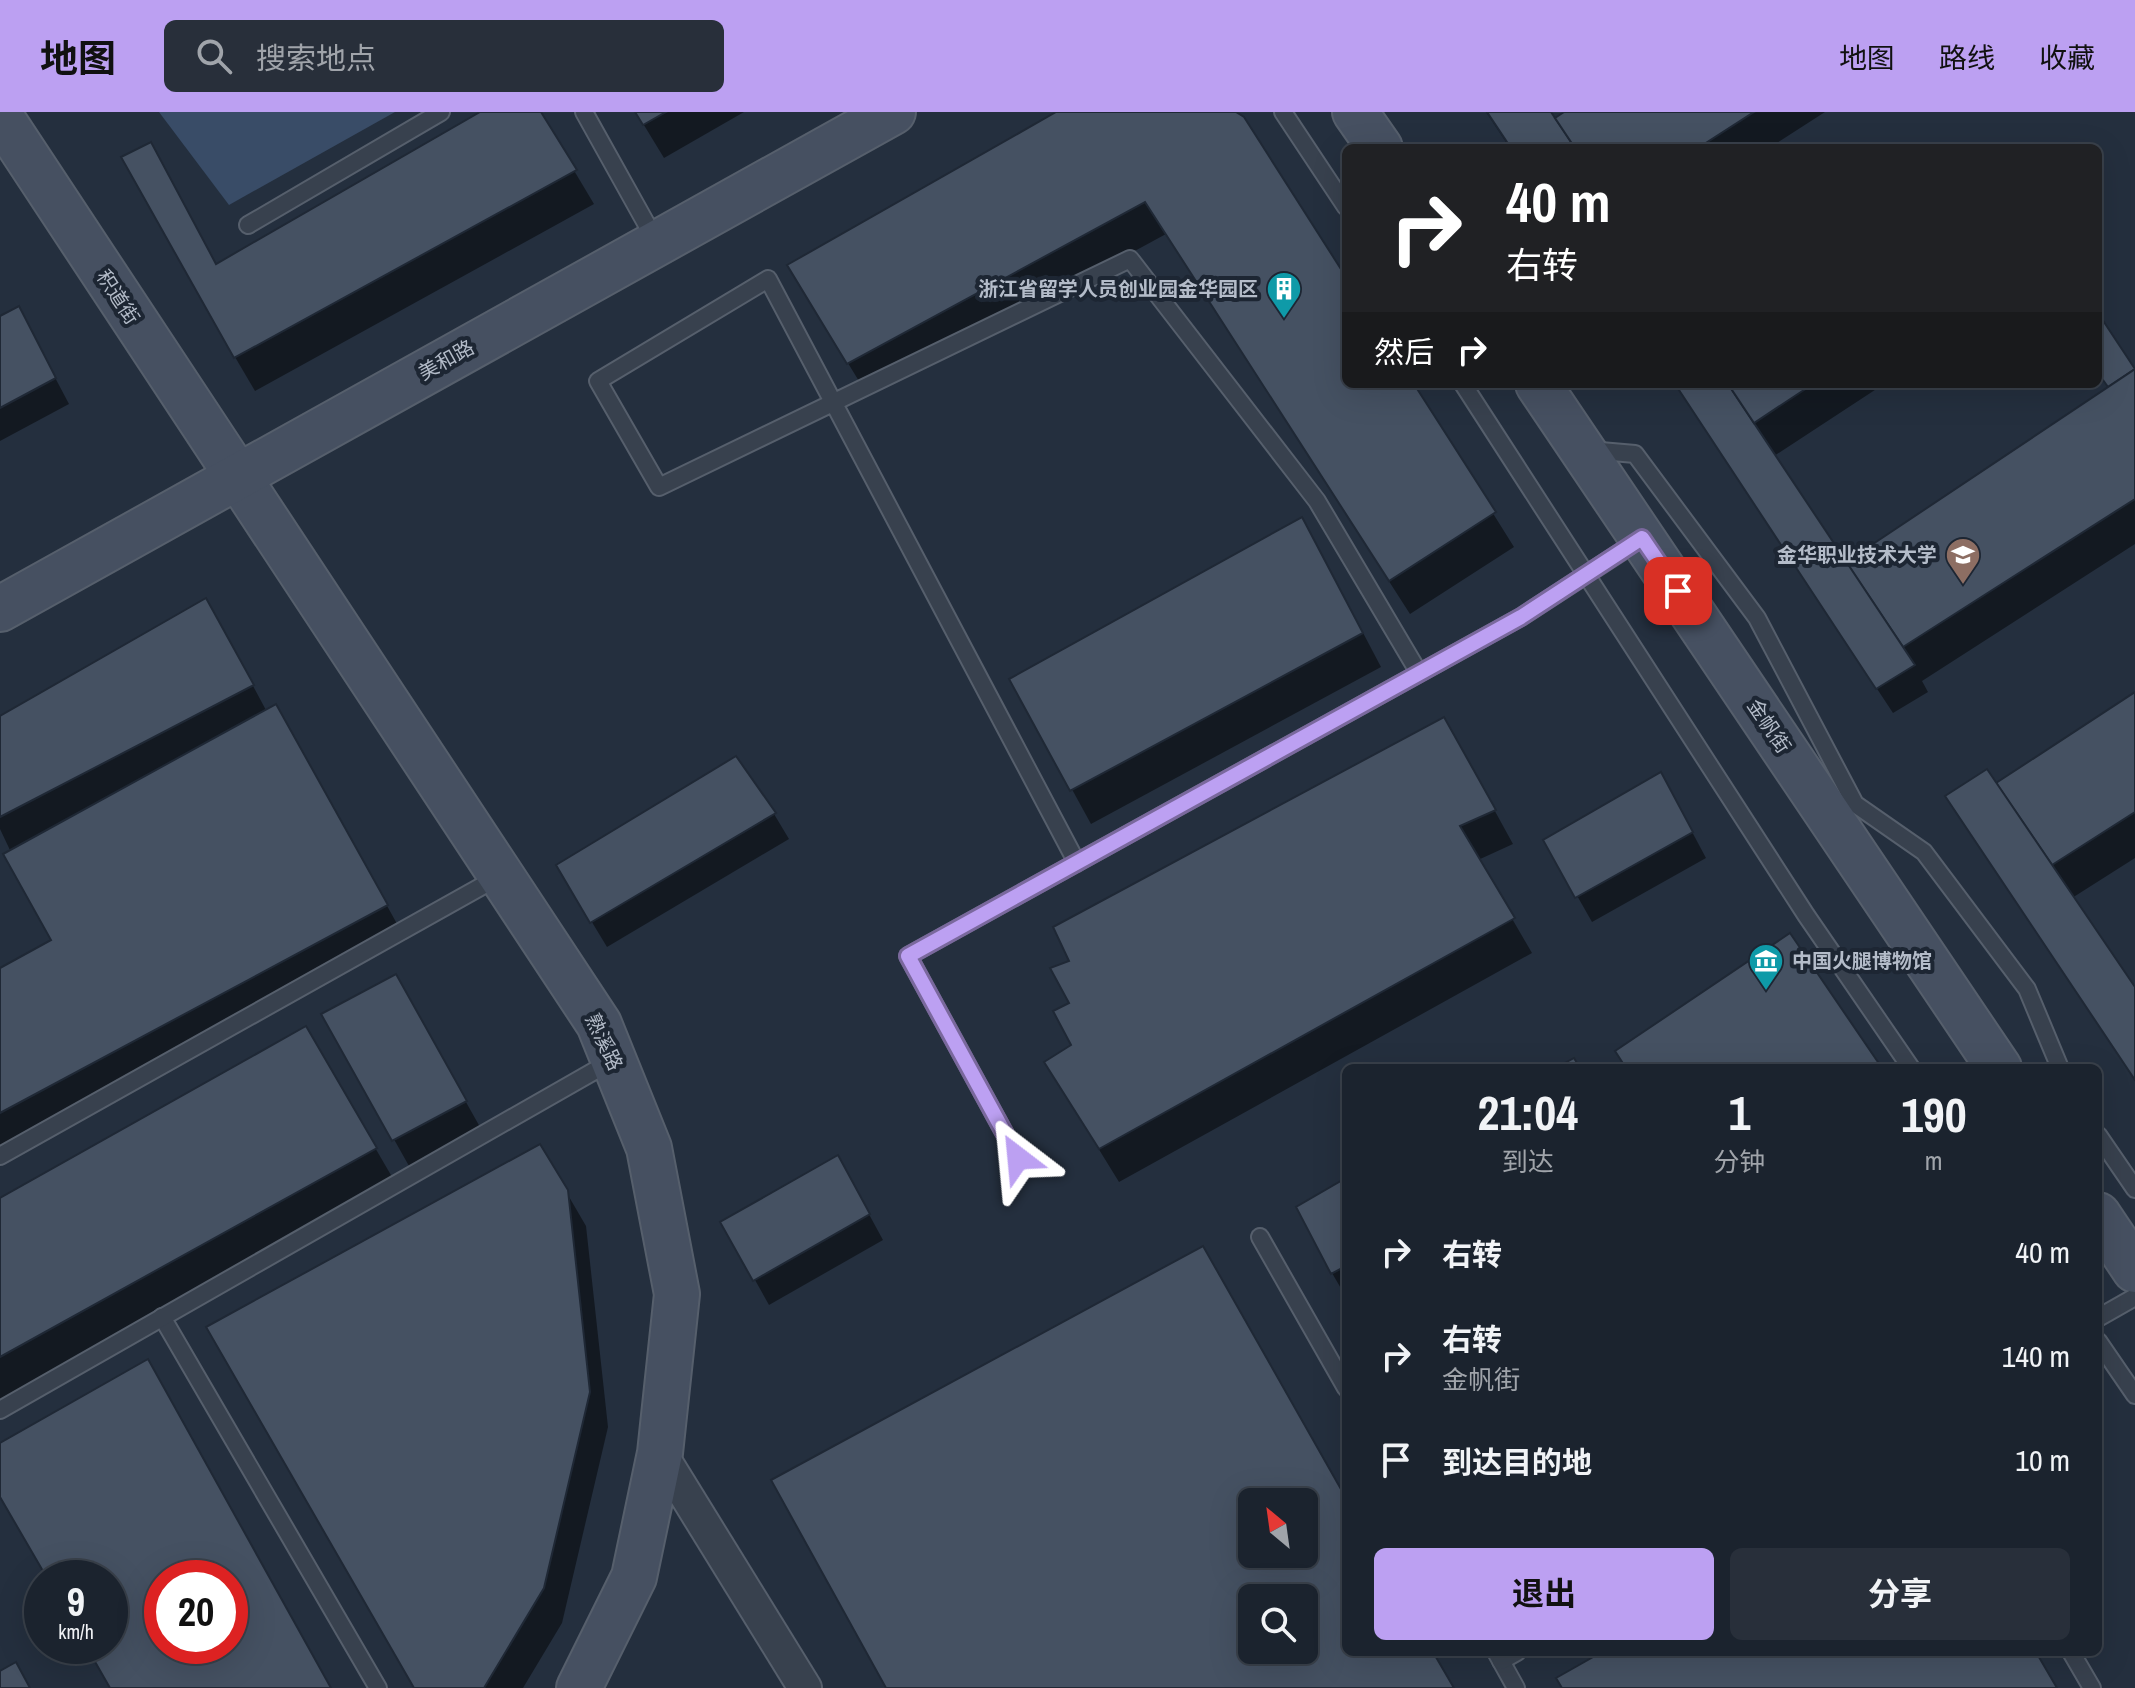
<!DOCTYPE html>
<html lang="zh">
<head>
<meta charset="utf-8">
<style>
	:root { --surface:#1b232e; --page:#282f3a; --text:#f1f3f6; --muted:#a0a4aa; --line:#39404a; --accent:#bca0f2 }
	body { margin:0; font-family:"Archivo Narrow","Noto Sans SC",sans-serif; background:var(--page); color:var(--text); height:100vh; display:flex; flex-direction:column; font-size:30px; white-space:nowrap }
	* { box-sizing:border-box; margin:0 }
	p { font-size:26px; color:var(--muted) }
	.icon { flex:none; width:44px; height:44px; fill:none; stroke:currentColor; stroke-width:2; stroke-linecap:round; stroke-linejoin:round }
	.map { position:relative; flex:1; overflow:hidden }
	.panel { position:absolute; left:1342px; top:952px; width:760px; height:592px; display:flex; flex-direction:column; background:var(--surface); border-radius:12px; box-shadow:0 8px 32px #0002,0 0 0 2px var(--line) }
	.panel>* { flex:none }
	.top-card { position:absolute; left:1342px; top:32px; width:760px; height:244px; border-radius:12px; box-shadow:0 8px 32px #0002,0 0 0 2px var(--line); background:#202124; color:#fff; overflow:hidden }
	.needle { width:52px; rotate:331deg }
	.fabs { position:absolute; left:1238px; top:1376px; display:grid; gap:16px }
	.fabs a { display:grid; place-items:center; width:80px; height:80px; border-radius:12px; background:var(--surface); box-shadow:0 8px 32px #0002,0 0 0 2px var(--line); font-size:40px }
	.speed { position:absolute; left:24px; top:1448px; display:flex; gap:16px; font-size:40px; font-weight:700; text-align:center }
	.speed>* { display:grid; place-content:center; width:104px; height:104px; border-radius:50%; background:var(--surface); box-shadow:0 8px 32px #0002,0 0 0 2px var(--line); line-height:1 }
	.speed small { font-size:20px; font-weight:400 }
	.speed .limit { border:12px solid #d22; background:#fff; color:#111 }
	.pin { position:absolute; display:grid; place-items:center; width:68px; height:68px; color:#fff; margin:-34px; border-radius:16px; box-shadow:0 4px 12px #0006 }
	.me { position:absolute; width:88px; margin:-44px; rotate:331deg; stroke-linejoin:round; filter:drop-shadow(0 0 6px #0008) }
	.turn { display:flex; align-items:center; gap:28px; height:168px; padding:0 32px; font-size:36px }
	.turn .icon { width:104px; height:104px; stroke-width:2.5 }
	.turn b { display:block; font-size:56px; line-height:68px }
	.then { display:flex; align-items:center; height:76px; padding:0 32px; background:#0003; gap:16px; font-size:30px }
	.eta { display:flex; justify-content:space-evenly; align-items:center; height:136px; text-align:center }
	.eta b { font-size:48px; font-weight:700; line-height:56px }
	.cta { display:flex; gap:16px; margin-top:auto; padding:16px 32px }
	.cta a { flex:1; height:92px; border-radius:12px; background:var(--accent); color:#111; font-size:32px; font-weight:700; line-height:92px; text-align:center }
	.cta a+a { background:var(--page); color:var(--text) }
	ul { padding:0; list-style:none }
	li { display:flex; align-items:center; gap:24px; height:104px; padding:0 32px }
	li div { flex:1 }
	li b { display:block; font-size:30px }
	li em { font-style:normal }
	header { display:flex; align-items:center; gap:48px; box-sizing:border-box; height:112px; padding:0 40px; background:var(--accent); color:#111 }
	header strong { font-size:38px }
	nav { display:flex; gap:44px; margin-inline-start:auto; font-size:28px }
	.search { width:560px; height:72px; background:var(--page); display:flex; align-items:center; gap:20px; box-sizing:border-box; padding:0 28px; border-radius:12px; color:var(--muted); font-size:30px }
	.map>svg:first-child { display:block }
	.water { fill:#394c67 }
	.shadow { fill:#0007 }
	.building { fill:#455162; stroke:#1f2835; stroke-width:2; fill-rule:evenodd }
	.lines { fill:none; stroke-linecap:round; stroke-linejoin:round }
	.lane-casing { stroke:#565f6c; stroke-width:20 }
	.street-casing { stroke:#565f6c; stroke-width:36 }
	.secondary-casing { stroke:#565f6c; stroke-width:48 }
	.lane { stroke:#38414e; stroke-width:16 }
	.street { stroke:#38414e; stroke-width:32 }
	.secondary { stroke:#465061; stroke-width:44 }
	.route-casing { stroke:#7a689d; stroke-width:20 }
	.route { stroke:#bca0f2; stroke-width:14 }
	.labels { text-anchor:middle; stroke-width:8; stroke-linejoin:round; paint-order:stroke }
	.poi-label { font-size:20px; font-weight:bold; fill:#b4bcc9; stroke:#1d2633; text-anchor:end }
	.street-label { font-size:20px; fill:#b4bcc9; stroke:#1d2633 }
</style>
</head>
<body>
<header>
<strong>地图</strong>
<div class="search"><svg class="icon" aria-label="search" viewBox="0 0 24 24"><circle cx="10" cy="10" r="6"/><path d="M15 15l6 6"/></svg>搜索地点</div>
<nav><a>地图</a><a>路线</a><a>收藏</a></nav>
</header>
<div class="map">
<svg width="2135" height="1576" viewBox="0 0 2135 1576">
	<rect width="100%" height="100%" fill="#242f3e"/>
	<polygon class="water" points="159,0 395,0 229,93"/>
	<g class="shadow">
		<polygon points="484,0 539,0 594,92 255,279 235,245 216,154"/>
		<polygon points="636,0 744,0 664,46"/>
		<polygon points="1066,0 1233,0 1346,168 1346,272 1412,272 1514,435 1410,502 1166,122 868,284 809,187"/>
		<polygon points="1486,0 1549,0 1555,9 1567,0 1825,0 1769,36 1510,36"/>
		<polygon points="2023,30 2027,36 2015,36"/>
		<polygon points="2098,205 2135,259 2135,432 1922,569 1928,580 1893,601 1676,272 1884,272 1774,344 1846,452 2109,276 2098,260"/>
		<polygon points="0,207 32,222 69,292 0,329"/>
		<polygon points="1321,441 1381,555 1091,712 1012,568"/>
		<polygon points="225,522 267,600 295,628 406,828 0,1045 0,859 53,829 0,717 0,607"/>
		<polygon points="2135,582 2135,746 2072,786 2135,878 2135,969 1948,685 1995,674"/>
		<polygon points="1463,641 1513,732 1478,748 1532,841 1119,1070 1066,984 1074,933 1072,851"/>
		<polygon points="1675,688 1706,746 1592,810 1546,729"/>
		<polygon points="774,702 789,727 607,835 558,754"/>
		<polygon points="395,864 480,1015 409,1054 324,903"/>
		<polygon points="306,917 395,1070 0,1289 0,1089"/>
		<polygon points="540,1035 586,1114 608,1315 562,1511 523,1576 417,1576"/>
		<polygon points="1346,1068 1346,1185 1332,1161"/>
		<polygon points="852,1071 883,1128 769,1193 723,1111"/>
	</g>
	<g class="building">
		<polygon points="480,0 541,0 577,58 234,246 121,45 151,30 216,152"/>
		<polygon points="635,0 666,0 643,13"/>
		<polygon points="1056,0 1236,0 1244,5 1346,165 1346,272 1414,272 1496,400 1389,469 1145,90 847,252 787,153"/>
		<polygon points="1487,0 1551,0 1575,36 1511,36"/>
		<polygon points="1564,0 1754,0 1698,36 1575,36 1555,6"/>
		<polygon points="19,194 56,266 0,296 0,204"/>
		<polygon points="2098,201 2135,257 2108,275 2098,261"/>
		<polygon points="2135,257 2135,387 1903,535 1846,450"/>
		<polygon points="1675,272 1728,272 1915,553 1876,577"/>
		<polygon points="1728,272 1813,272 1754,311"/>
		<polygon points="1302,405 1363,521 1070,679 1009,567"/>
		<polygon points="206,486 254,573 0,705 0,604"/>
		<polygon points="2135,580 2135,700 2052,753 1996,671"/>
		<polygon points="276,592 388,793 0,1001 0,856 51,828 3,742"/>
		<polygon points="1444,605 1496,698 1460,714 1515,806 1099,1037 1044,950 1071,933 1053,899 1069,891 1050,856 1069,849 1053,815"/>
		<polygon points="736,644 776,701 590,811 556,753"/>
		<polygon points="1987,657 2135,875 2135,968 1945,684"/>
		<polygon points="1661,660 1693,720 1575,786 1543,728"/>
		<polygon points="1790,821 1882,956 1626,956 1615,939"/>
		<polygon points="396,862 467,989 392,1029 321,902"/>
		<polygon points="306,914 377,1036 0,1245 0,1086"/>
		<polygon points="1574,946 1580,956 1556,956"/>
		<polygon points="540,1032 568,1078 590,1280 544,1476 484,1576 414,1576 206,1215"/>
		<polygon points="838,1043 870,1102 753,1169 720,1110"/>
		<polygon points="1346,1066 1346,1154 1331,1162 1296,1095"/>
		<path d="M1203 1134 1346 1386V1540H1433L1454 1576H886L771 1368ZM1252 1390H1304V1442H1252ZM1252 1486H1304V1538H1252Z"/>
		<path d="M148 1247 331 1576H110L86 1534H110V1466H47L0 1385V1331ZM162 1466H230V1534H162Z"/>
		<polygon points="1602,1540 2036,1540 2057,1576 1562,1576 1556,1566"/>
		<polygon points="16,1550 30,1576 0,1576 0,1559"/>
	</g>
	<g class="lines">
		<defs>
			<g id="lane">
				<polyline points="584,0 657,131"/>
				<polyline points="1283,0 1346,95"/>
				<polyline points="248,113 441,0"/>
				<polyline points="1463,272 1806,803 1911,956"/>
				<polyline points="1589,338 1635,342 1757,506 1855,692 1924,740 2027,877 2060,956"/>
				<polyline points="1077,751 768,167 598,269 659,375 1130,147 1317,389 1419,561"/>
				<polyline points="2098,1023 2135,1077"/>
				<polyline points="0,1044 500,764"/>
				<polyline points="1018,1046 908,844 1521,505 1641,427"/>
				<polyline points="1260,1125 1346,1276"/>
				<polyline points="162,1205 378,1576"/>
				<polyline points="2098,1206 2135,1185"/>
				<polyline points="2098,1229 2135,1283"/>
				<polyline points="0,1298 610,950"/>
				<polyline points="1496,1540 1516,1576"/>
				<polyline points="2071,1540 2092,1576"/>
				<polyline points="1501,1549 1517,1540"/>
			</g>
			<polyline id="street" points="660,1341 805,1576"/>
			<g id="secondary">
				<polyline points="1355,0 1380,36"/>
				<polyline points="0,4 599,912 649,1036 677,1182 660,1341 634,1465 579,1576"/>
				<polyline points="1538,272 1999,956"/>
				<polyline points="0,497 893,0"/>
				<polyline points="2098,1103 2135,1158"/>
			</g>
		</defs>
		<use href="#lane" class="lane-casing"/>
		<use href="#street" class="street-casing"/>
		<use href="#secondary" class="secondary-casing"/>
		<use href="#lane" class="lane"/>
		<use href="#street" class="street"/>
		<use href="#secondary" class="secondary"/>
	</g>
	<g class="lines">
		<defs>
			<polyline id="route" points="1018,1046 908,844 1521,505 1642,426 1678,479"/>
		</defs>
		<use href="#route" class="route-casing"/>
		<use href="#route" class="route"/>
	</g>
	<defs>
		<symbol id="building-pin" viewBox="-11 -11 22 30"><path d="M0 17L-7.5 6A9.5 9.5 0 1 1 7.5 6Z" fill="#0f9aa8" stroke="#1d2633"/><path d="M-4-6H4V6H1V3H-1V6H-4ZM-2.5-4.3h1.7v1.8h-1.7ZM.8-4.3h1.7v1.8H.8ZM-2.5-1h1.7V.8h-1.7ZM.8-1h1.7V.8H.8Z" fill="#fff"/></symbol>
		<symbol id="university-pin" viewBox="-11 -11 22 30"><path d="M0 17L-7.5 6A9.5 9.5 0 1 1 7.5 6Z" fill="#8d6e63" stroke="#1d2633"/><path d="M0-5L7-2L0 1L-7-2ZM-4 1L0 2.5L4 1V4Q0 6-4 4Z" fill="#fff"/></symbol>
		<symbol id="museum-pin" viewBox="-11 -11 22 30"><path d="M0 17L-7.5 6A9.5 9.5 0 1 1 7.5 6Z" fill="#0f9aa8" stroke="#1d2633"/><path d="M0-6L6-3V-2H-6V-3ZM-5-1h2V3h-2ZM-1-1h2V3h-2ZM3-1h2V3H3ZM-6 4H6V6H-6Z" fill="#fff"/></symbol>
	</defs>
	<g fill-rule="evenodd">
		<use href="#building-pin" x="1264" y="157" width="40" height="54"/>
		<use href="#university-pin" x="1943" y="423" width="40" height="54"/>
		<use href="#museum-pin" x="1746" y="829" width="40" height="54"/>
	</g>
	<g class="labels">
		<g class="poi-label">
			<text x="1258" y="184">浙江省留学人员创业园金华园区</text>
			<text x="1937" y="450">金华职业技术大学</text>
			<text x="1792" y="856" text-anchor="start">中国火腿博物馆</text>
		</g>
		<g class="street-label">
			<text transform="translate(118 185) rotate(57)" y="7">积道街</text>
			<text transform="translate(446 248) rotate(-29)" y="7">美和路</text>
			<text transform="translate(1769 614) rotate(56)" y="7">金帆街</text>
			<text transform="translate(604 930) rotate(65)" y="7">熟溪路</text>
		</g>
	</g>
</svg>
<div class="fabs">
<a><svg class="needle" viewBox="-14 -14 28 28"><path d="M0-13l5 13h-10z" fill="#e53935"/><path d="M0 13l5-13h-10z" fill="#a0a4aa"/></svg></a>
<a><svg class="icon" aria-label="search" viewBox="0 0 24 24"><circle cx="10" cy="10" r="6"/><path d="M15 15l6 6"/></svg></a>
</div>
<div class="speed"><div>9<small>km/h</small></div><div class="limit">20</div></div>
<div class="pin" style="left:1678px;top:479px;background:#d93025"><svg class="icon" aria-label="arrive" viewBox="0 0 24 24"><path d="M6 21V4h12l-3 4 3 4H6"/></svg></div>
<svg class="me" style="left:1018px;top:1046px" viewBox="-20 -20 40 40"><path d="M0-17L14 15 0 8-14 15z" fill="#bca0f2" stroke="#fff" stroke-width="4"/></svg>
<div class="top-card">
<div class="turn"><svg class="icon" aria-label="right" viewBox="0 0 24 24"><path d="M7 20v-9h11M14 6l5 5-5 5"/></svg><div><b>40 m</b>右转</div></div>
<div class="then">然后<svg class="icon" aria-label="right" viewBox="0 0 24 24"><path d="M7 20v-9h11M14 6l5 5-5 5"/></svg></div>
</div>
<section class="panel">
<div class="eta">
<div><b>21:04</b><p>到达</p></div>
<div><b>1</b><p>分钟</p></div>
<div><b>190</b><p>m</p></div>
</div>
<ul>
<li><svg class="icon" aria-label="right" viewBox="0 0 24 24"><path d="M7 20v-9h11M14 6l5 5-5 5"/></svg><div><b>右转</b></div><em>40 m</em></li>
<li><svg class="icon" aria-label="right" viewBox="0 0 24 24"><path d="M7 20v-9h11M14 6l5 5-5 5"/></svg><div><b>右转</b><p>金帆街</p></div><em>140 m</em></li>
<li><svg class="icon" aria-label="arrive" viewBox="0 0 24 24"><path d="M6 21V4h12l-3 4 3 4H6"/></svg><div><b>到达目的地</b></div><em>10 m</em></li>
</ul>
<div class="cta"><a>退出</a><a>分享</a></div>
</section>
</div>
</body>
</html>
